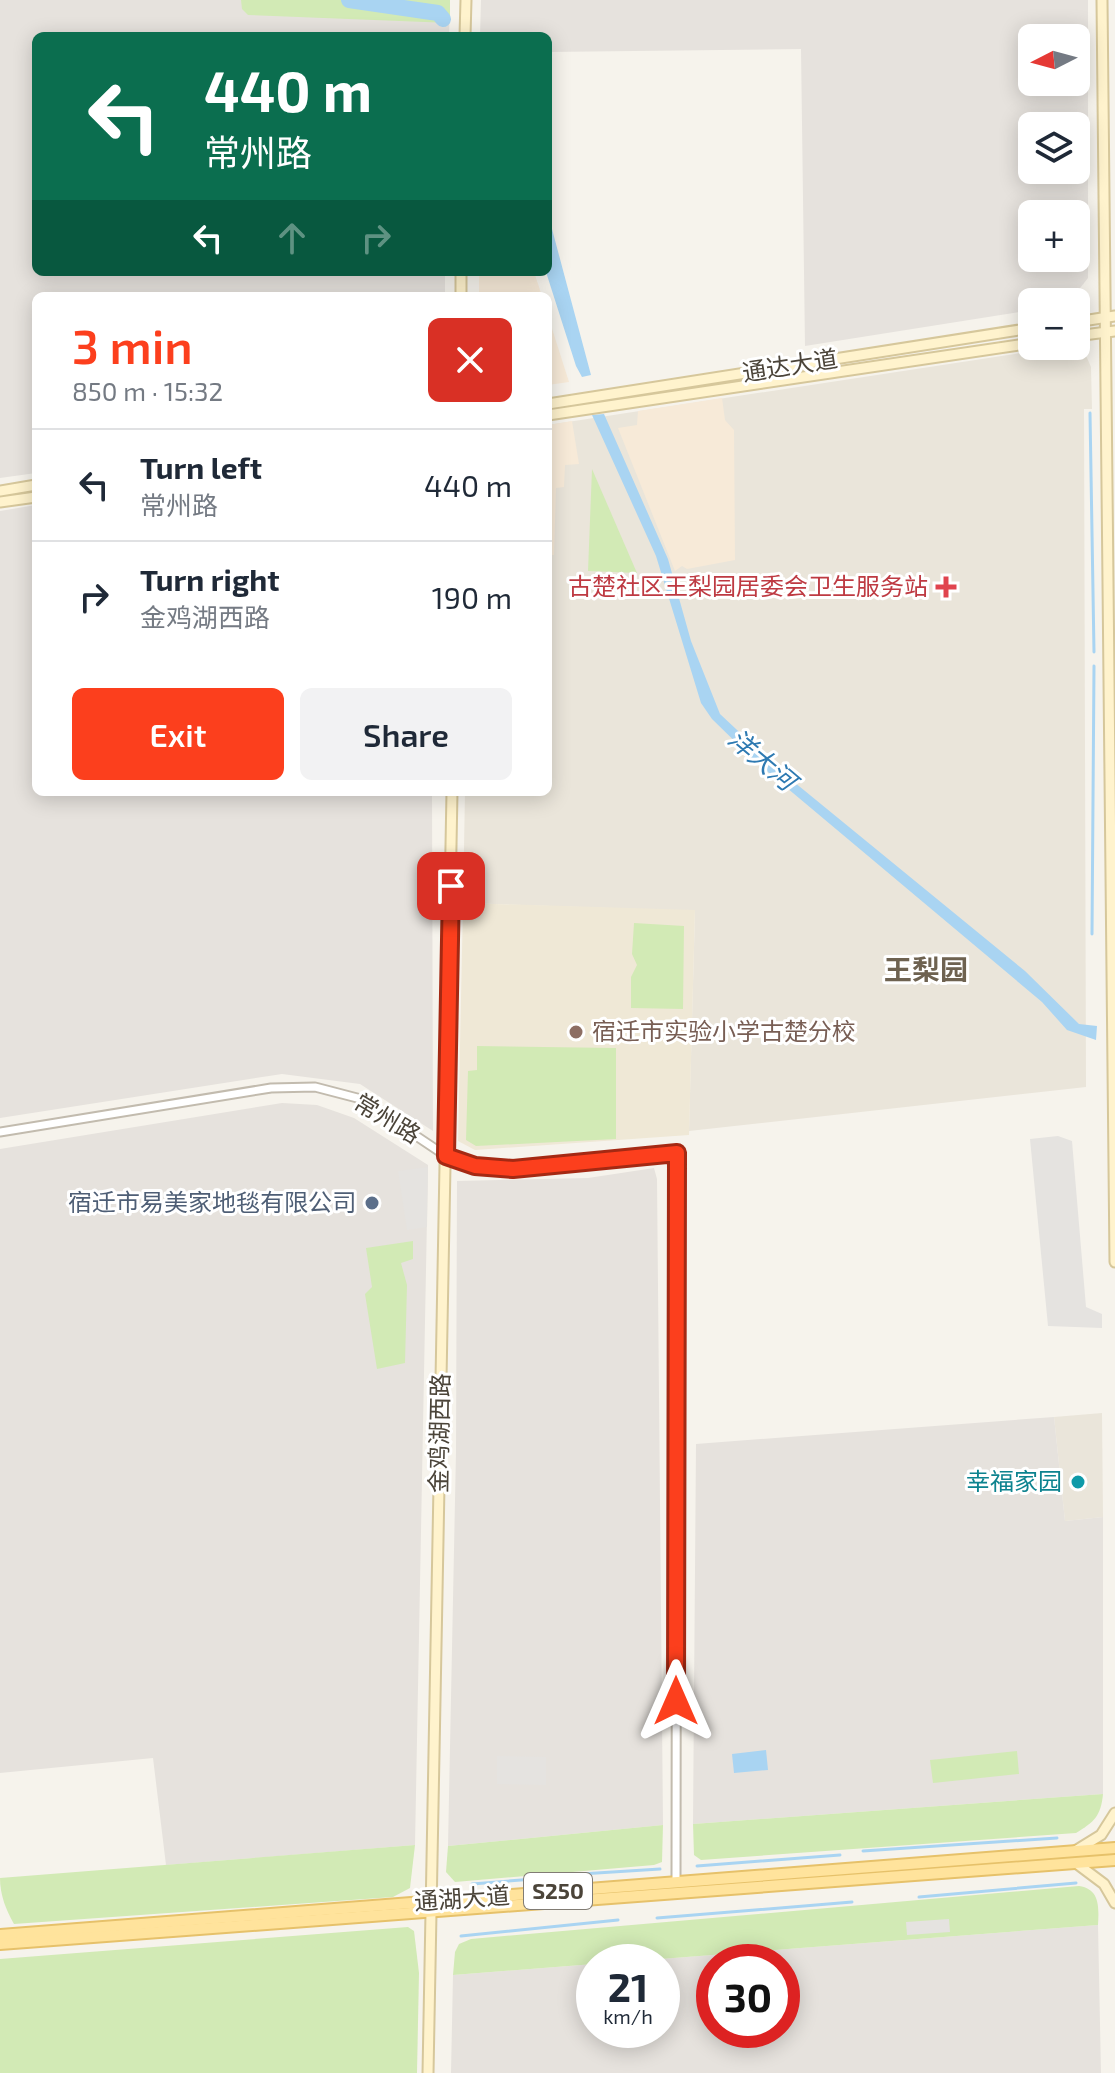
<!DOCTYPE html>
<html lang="en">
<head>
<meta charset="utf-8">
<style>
	:root { --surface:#fff; --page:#f2f2f3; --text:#1f2937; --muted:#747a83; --line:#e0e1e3; --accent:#fc3f1d }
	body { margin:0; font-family:"Exo 2","Noto Sans SC",sans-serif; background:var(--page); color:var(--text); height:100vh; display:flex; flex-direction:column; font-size:30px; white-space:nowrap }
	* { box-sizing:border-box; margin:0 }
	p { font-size:26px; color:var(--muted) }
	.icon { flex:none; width:44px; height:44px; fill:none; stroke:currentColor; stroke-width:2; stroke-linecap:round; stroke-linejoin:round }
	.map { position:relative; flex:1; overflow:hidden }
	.panel { position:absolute; left:32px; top:292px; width:520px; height:504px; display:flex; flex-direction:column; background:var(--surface); border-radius:12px; box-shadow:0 4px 20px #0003 }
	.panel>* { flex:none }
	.hud { position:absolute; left:32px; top:32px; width:520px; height:244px; border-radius:12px; box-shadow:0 4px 20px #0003; background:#0b6e4f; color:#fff; overflow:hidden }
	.needle { width:52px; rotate:264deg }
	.controls { position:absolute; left:1018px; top:24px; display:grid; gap:16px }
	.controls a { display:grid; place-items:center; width:72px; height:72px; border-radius:12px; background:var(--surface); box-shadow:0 4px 20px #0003; font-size:40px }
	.speed { position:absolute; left:576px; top:1944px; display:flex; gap:16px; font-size:40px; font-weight:700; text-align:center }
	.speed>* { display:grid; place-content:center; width:104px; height:104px; border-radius:50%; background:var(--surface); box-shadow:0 4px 20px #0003; line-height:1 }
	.speed small { font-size:20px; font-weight:400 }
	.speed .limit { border:12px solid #d22; background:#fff; color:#111 }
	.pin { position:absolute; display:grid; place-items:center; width:68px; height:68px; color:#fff; margin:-34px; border-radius:16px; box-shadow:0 4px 12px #0006 }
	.me { position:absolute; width:88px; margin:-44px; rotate:0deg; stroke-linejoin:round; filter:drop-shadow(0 0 6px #0008) }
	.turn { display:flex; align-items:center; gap:28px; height:168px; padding:0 40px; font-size:36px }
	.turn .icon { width:104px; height:104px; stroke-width:2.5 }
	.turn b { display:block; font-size:56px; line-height:68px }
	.lanes { display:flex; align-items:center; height:76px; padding:0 40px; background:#0003; justify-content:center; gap:40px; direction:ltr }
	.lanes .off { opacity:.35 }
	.round { display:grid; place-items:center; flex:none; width:84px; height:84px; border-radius:12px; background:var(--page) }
	.overview { display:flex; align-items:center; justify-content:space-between; height:136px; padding:0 40px }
	h1 { font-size:48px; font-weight:600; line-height:60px; color:var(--accent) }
	.button { display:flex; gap:16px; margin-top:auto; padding:16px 40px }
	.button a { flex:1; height:92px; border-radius:12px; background:var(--accent); color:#fff; font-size:32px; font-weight:600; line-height:92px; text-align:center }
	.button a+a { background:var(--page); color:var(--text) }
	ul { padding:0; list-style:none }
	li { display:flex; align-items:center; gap:24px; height:112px; padding:0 40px; border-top:2px solid var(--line) }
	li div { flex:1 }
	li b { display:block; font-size:30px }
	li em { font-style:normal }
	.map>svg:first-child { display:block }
	.residential { fill:#eae5da }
	.commercial { fill:#f7ead8 }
	.industrial { fill:#e6e2dd; fill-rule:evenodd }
	.education { fill:#efe8d6 }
	.green { fill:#d2eab5 }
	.parking { fill:#e5e3e0 }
	.water { fill:#a9d4f2 }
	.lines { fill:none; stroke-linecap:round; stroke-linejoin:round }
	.stream { stroke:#a9d4f2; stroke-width:3 }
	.river { stroke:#a9d4f2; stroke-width:16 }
	.street-casing { stroke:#c2bbae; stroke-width:11 }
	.secondary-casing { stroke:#d6c79b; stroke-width:13 }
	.primary-casing { stroke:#e6c16a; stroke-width:14 }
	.street { stroke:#fff; stroke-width:7 }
	.secondary { stroke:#fff3cd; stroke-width:9 }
	.primary { stroke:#ffe39c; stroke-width:10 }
	.route-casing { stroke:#a42913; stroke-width:20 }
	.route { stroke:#fc3f1d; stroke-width:14 }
	.health-dot { fill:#e0444e; stroke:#fff; stroke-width:3 }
	.education-dot { fill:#8d6e63; stroke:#fff; stroke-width:3 }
	.service-dot { fill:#5c6f8a; stroke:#fff; stroke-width:3 }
	.culture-dot { fill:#0f9aa8; stroke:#fff; stroke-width:3 }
	.labels { text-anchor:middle; stroke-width:6; stroke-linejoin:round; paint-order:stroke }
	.shield { fill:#fff; stroke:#817c74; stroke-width:2 }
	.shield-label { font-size:22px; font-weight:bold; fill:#4b4439 }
	.street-label { font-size:24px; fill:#4b4439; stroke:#fff }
	.health-label { font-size:24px; fill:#be3a42; stroke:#fff; text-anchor:end }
	.education-label { font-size:24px; fill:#785e54; stroke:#fff; text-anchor:start }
	.service-label { font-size:24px; fill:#4e5e75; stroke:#fff; text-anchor:end }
	.culture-label { font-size:24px; fill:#0d838f; stroke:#fff; text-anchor:end }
	.water-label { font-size:26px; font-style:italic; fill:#2e7ab2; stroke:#fff }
	.quarter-label { font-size:28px; font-weight:bold; fill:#6e6250; stroke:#fff }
</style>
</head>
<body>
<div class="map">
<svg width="1115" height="2073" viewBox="0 0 1115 2073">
	<rect width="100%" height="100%" fill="#f6f3ec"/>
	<g class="residential">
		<polygon points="1067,346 1084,351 1091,367 1092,409 1084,409 1086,1087 689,1131 695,911 463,903 465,792 548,792 548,425"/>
		<polygon points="1102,1413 1103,1517 1065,1521 1054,1417"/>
	</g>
	<g class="commercial">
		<polygon points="479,272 534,272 542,296 479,296"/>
		<polygon points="548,316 569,382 548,385"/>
		<polygon points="722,398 725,420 734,430 735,560 687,569 682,566 675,571 618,428 637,425 638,411"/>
		<polygon points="572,421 579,464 565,465 564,487 556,488 554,555 548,555 548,425"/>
	</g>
	<g class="industrial">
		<polygon points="0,0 450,0 449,36 36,36 36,272 445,272 445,296 36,296 36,473 0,478"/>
		<path d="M481 0H1088V278L1069 302H1032V310L805 346 801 49 548 52V36H480ZM1032 38H1076V82H1032ZM1032 126H1076V170H1032ZM1032 214H1076V258H1032Z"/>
		<polygon points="36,505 36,792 432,792 433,1131 360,1084 282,1074 0,1118 0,511"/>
		<polygon points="282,1103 317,1105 354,1118 428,1165 415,1845 166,1865 153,1758 0,1773 0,1149"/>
		<polygon points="654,1168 657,1179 663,1825 448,1846 456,1451 457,1181 588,1178"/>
		<polygon points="1054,1417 1065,1521 1103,1517 1103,1794 693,1824 696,1444"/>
		<path d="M1098 1925 1101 2073H451L453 1975 594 1964V2030H662V1962H622ZM714 1962H782V2030H714Z"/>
	</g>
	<polygon class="education" points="463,903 695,910 689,1135 475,1150 458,1141"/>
	<g class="green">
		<polygon points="241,0 450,0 450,23 248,15 242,9"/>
		<polygon points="592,469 637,573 588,571"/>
		<polygon points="634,923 684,926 683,1009 631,1008 631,977 637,965 632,954"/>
		<polygon points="477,1046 616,1048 616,1139 476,1146 466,1140 468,1071 477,1070"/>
		<polygon points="413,1241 413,1259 401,1263 407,1285 405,1363 377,1369 365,1294 372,1287 366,1248"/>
		<polygon points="1017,1751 1019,1774 933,1783 930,1760"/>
		<path d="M1103 1794C1101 1816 1094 1822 1076 1833L701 1860 694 1855 693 1824Z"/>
		<polygon points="663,1825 662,1862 654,1865 455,1882 446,1872 448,1846"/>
		<path d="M415 1845 410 1888 393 1897 14 1924C6 1910 0 1895 0 1878Z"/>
		<path d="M1079 1886C1100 1889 1099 1907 1098 1925L622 1962H594V1964L453 1975 455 1952 459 1944 471 1939Z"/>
		<polygon points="408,1927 414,1931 419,1973 417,2073 0,2073 0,1959"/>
	</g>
	<g class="parking">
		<polygon points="1058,1136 1072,1141 1086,1307 1102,1314 1102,1328 1048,1326 1030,1139"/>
		<polygon points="428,1167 427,1227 407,1230 398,1171"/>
		<polygon points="497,1756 546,1757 546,1785 497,1784"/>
		<polygon points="949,1919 950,1932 907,1935 906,1922"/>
	</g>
	<g class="water">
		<polygon points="548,214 591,375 582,377 576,366 546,272 548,272"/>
		<polygon points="604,414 668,559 691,641 720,714 783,773 1025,971 1079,1024 1097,1026 1096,1040 1067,1030 1042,1002 755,761 712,719 701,703 656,556 592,415"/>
		<polygon points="766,1750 768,1770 734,1773 732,1754"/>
	</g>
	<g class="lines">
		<g class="stream">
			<polyline points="1090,413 1094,652"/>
			<polyline points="1092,934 1094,666"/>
			<polyline points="863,1851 1057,1838"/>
			<polyline points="697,1866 840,1855"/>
			<polyline points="581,1874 660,1869"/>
			<polyline points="472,1884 534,1879"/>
			<polyline points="919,1897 1076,1883"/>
			<polyline points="657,1918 852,1902"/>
			<polyline points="461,1936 618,1920"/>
		</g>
		<polyline class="river" points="349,0 438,13 443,19"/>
		<defs>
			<polyline id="street" points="0,1132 271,1088 315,1087 361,1099 446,1156 475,1166 513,1169 677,1153 676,1882"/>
			<g id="secondary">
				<polyline points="1102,0 1115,1262"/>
				<polyline points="465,36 466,0"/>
				<polyline points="461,296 461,272"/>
				<polyline points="1076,322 1115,316"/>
				<polyline points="1076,336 1115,331"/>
				<polyline points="548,404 1032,328"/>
				<polyline points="548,415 1032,343"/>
				<polyline points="0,491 36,485"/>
				<polyline points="0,502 36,497"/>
				<polyline points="1075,1851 1101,1835 1115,1813"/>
				<polyline points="1076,1863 1104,1884 1115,1903"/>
				<polyline points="428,2073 452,792"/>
			</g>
			<g id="primary">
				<polyline points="0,1935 1115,1848"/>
				<polyline points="0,1944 1115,1860"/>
			</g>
		</defs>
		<use href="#street" class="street-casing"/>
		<use href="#secondary" class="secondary-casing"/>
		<use href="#primary" class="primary-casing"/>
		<use href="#street" class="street"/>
		<use href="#secondary" class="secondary"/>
		<use href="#primary" class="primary"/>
	</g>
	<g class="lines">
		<defs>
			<polyline id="route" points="451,886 446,1156 475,1166 513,1169 677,1153 676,1701"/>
		</defs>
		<use href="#route" class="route-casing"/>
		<use href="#route" class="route"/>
	</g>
	<path class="health-dot" d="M942 575h8v8h8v8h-8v8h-8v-8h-8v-8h8z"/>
	<circle class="education-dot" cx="576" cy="1032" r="8"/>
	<circle class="service-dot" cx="372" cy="1203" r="8"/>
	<circle class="culture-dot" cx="1078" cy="1482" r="8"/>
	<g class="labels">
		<rect class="shield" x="524" y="1873" width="68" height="36" rx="6"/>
		<g class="shield-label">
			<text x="558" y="1899">S250</text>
		</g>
		<g class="street-label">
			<text transform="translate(790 366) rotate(-9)" y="8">通达大道</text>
			<text transform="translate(387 1119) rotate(31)" y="8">常州路</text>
			<text transform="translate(440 1433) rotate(-89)" y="8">金鸡湖西路</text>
			<text transform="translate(462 1899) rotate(-4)" y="8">通湖大道</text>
		</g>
		<g class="health-label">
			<text x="928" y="595">古楚社区王梨园居委会卫生服务站</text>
		</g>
		<g class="education-label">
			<text x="592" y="1040">宿迁市实验小学古楚分校</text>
		</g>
		<g class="service-label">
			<text x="356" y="1211">宿迁市易美家地毯有限公司</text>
		</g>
		<g class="culture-label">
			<text x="1062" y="1490">幸福家园</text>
		</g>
		<g class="water-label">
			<text transform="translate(762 760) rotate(40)" y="9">洋大河</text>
		</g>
		<g class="quarter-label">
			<text x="926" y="980">王梨园</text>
		</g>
	</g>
</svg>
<div class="controls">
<a><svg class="needle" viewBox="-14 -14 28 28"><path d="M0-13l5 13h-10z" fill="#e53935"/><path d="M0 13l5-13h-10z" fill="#747a83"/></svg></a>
<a><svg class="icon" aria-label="layers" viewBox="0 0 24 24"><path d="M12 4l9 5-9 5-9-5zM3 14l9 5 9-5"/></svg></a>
<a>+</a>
<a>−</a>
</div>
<div class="speed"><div>21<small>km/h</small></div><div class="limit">30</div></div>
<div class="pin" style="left:451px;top:886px;background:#d93025"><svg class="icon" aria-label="arrive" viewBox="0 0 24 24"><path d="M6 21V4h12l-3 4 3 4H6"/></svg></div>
<svg class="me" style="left:676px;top:1701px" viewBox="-20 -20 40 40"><path d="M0-17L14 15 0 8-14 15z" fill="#fc3f1d" stroke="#fff" stroke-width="4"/></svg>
<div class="hud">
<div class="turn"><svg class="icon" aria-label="left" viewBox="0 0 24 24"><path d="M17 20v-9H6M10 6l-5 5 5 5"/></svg><div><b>440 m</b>常州路</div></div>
<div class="lanes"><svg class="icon" aria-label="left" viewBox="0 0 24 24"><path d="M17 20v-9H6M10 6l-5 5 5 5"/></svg><svg class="icon off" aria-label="ahead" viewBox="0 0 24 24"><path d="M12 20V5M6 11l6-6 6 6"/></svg><svg class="icon off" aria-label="right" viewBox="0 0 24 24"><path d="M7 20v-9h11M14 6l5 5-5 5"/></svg></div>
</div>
<section class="panel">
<div class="overview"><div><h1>3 min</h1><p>850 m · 15:32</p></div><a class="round" style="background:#d93025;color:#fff"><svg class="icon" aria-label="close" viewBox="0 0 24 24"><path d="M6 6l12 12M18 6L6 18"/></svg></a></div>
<ul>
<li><svg class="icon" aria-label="left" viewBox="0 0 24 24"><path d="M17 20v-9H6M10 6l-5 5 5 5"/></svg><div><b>Turn left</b><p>常州路</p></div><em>440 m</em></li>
<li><svg class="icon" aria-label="right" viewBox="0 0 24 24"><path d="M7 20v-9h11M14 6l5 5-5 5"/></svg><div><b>Turn right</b><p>金鸡湖西路</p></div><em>190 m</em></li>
</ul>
<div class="button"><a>Exit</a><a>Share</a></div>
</section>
</div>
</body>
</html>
